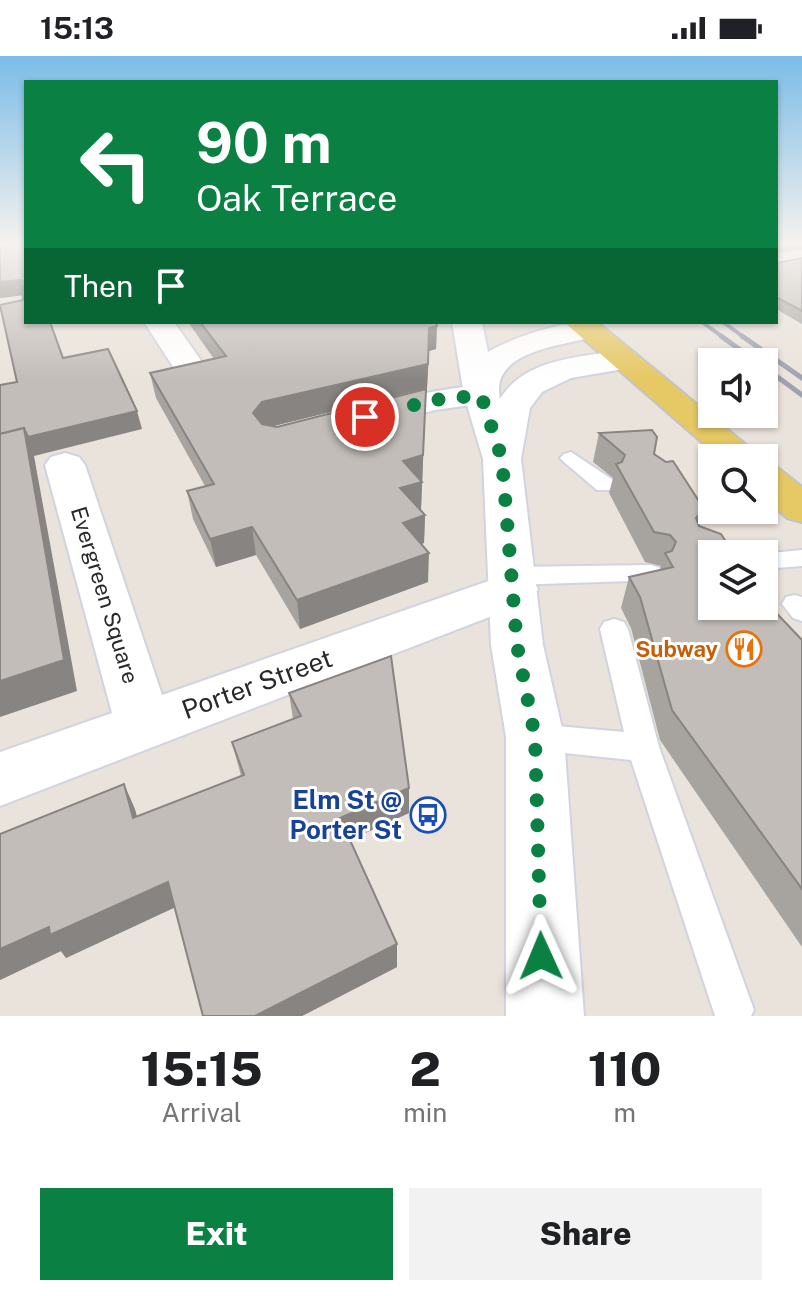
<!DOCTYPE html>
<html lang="en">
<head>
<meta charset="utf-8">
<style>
	:root { --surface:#fff; --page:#f2f2f2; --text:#202124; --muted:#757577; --accent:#0b8043 }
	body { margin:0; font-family:"Public Sans",sans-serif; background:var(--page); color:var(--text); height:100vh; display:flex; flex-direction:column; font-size:30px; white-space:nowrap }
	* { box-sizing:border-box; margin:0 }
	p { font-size:26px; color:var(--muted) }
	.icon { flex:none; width:44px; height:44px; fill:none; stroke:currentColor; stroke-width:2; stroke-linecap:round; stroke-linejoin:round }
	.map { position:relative; height:960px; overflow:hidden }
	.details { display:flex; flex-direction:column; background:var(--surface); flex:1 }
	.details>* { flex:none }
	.banner { position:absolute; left:24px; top:24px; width:754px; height:244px; border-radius:0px; box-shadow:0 2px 6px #0004; background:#0b8043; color:#fff; overflow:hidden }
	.buttons { position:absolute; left:698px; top:292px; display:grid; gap:16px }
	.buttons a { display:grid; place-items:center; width:80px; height:80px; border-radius:0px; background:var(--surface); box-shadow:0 2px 6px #0004; font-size:40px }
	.pin { position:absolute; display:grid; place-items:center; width:68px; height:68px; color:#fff; margin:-34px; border:4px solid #fff; border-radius:50%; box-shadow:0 2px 8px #0007 }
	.me { position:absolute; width:88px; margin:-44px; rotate:359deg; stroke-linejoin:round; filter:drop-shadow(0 0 6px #0008) }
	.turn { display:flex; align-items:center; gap:28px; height:168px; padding:0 40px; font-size:36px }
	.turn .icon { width:104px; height:104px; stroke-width:2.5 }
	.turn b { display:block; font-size:56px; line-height:68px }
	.then { display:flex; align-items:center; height:76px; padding:0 40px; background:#0003; gap:16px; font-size:30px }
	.eta { display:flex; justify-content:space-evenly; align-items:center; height:136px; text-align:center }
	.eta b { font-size:48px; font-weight:800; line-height:56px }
	.action { display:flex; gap:16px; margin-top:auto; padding:16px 40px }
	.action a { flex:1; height:92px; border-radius:0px; background:var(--accent); color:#fff; font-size:32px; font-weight:800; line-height:92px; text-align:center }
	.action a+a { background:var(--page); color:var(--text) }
	.status { display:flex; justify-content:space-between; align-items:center; height:56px; padding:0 40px; background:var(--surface); direction:ltr }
	.status svg { height:22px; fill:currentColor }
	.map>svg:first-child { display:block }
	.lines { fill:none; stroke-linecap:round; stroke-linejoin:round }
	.lane-casing { stroke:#d0d3e0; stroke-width:4 }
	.street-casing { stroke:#d0d3e0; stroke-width:4 }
	.secondary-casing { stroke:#d0d3e0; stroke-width:4 }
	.primary-casing { stroke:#c3c3c3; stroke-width:4 }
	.lane { fill:#fff; fill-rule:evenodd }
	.street { fill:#fff; fill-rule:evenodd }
	.secondary { fill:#fff; fill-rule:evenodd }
	.primary { fill:#e6c864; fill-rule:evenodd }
	.rail-far1 { stroke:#9ea1b1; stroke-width:4 }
	.rail { stroke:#9ea1b1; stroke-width:5 }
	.wall { fill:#a7a39e }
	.shaded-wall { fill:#888481 }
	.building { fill:#c2bdb8; stroke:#888481; stroke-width:2 }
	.route { stroke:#0b8043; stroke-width:14; stroke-dasharray:0 25.2 }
	.labels { text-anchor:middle; stroke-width:6; stroke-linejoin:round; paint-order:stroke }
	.street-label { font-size:22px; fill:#282828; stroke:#fff }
	.food-label { font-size:22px; font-weight:bold; fill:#c56008; stroke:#fff; text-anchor:end }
	.near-street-label { font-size:26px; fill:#282828; stroke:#fff }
	.near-transit-label { font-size:26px; font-weight:bold; fill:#164399; stroke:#fff; text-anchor:end }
</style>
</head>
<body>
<div class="status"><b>15:13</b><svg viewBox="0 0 49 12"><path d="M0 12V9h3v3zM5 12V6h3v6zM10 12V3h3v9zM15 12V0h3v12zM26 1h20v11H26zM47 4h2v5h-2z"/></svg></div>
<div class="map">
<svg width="802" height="960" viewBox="0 0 802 960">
	<rect width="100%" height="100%" fill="#eae3db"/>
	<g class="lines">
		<defs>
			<g id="lane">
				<polygon points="571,396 613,424 616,429 613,434 597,434 564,406 560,402 564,398"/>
				<polygon points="802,494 802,510 764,513 764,498 759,498"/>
				<polygon points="651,509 660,512 664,518 660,524 512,529 503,526 499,520 503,514 512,511"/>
				<polygon points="795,539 802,541 802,565 793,562 782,548 786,541"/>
				<polygon points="614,563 624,566 628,573 659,691 754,954 751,960 715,960 631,704 535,694 524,690 519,681 524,672 535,668 624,676 600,573 604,566"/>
			</g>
			<g id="street">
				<polygon points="802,195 802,209 776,214 776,198"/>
				<polygon points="144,266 174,266 209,316 205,323 193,326 181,323"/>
				<path d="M481 329 493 332 498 339 493 346 435 354 370 371 357 368 352 360 357 352C399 342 439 333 481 329Z"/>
				<polygon points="65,397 79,401 85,409 162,639 514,516 531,521 538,533 531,545 0,750 0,696 112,657 45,409 51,401"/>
			</g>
			<path id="secondary" d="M452 266H482L488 296C511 282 572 261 599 268L603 274 599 280C565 289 489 294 500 343 524 302 582 301 624 294L635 297 640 304 635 311 571 322 542 336 530 352 521 403 543 589 564 681 584 960H506V681L491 589 483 403 464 339Z"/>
			<g id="primary">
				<polygon points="564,266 597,266 762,402 720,402"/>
				<polygon points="764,408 778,412 802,431 802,466 787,462 764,441"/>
			</g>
		</defs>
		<use href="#lane" class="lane-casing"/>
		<use href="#street" class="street-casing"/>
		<use href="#secondary" class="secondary-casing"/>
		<use href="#primary" class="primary-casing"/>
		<use href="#lane" class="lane"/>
		<use href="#street" class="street"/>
		<use href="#secondary" class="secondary"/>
		<use href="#primary" class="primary"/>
		<g class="rail-far1">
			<polyline points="702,266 724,282"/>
			<polyline points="723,266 745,282"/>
		</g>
		<g class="rail">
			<polyline points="721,280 757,306"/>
			<polyline points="742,280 802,322"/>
			<polyline points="764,311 802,339"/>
		</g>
	</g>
	<g class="wall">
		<polygon points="776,189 802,189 802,193 777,196 777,207 802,202 802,268 776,253"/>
		<polygon points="188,266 437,266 436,293 429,295 427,332 274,370 277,371 426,333 421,453 420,453 425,459 424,487 421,488 428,526 300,573 256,499 216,511 193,463 187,435 205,430 156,342 150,317 214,303"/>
		<polygon points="599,377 654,398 704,453 699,470 766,547 802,584 802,891 660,684 631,572 621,552 629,521 660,514 661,510 645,506 609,437 613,422 593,406"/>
		<polygon points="289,637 409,732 409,757 350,784 397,888 397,911 302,960 203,960 175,851 66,902 61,895 0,924 0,778 124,728 137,761 241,720 232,686 293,663"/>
	</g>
	<g class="shaded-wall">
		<polygon points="776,189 802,189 802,193 776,196"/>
		<polygon points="21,224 26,239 0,242 0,226"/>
		<polygon points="437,270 436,293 429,295 427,332 265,372 253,357 262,346 429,272"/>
		<polygon points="426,333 421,453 400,460 400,432 403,405"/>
		<polygon points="137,355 142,373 34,400 77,635 0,661 0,625 24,372"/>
		<polygon points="704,453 695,483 696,462"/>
		<polygon points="425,459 424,487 403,495 403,467"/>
		<polygon points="252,471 256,499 216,511 210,483"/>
		<polygon points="429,497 428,526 300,573 297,544"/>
		<polygon points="124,728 135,753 144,787 133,762"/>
		<polygon points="409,732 409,757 343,787 340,762"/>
		<polygon points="168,826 178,850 66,902 61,895 0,924 0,893 49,871"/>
		<polygon points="397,888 397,911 302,960 255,960"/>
	</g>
	<g class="building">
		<polygon points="0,189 26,189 26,266 50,266 63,302 108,293 137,355 28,381 24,372 0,378 0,329 17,326 0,249 23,244 24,227 21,224 0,226"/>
		<polygon points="776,189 777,207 802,202 802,255 776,241"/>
		<polygon points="200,266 437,266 437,270 429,272 428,308 262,346 253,357 262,368 277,371 426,333 423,399 403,405 422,426 400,432 425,459 403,467 429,497 297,544 252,471 210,483 187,435 214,428 150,317 226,300"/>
		<polygon points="24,372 64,604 0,625 0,378"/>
		<polygon points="652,374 657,381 654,398 666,406 673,405 704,453 696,462 699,470 721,478 734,498 712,498 712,550 764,550 764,544 802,584 802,833 672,654 640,541 629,521 673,511 665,497 672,495 676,486 670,479 654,476 616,408 622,406 625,399 599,377"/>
		<polygon points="391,600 409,732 340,762 397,888 255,960 203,960 168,826 50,879 49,871 0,893 0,778 124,728 133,762 244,719 232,686 301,660 289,637"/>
	</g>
	<linearGradient id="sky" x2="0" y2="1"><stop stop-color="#7abce7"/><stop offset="0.58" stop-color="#f6f2ef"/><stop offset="1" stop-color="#f6f2ef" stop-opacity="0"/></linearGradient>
	<rect width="802" height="324" fill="url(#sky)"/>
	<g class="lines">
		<polyline class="route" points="365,361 435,344 481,339 502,403 517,589 535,681 541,900"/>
	</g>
	<defs>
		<symbol id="restaurant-ring" viewBox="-11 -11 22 22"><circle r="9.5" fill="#fff" stroke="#e8710a" stroke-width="1.5"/><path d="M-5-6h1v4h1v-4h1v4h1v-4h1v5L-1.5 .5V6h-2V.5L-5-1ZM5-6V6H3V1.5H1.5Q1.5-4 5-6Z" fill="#e8710a"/></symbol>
		<symbol id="bus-ring" viewBox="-11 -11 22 22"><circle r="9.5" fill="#fff" stroke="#1a4fb4" stroke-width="1.5"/><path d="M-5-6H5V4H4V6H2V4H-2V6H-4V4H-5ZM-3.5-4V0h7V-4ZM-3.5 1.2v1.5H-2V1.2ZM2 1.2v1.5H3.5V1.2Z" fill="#1a4fb4"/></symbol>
	</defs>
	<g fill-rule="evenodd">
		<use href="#restaurant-ring" x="724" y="573" width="40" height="40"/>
		<use href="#bus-ring" x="408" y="739" width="40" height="40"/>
	</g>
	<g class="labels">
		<g class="street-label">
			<text transform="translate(105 539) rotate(73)" y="8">Evergreen Square</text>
		</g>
		<g class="food-label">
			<text x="718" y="601">Subway</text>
		</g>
		<g class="near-street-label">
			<text transform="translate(257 628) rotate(-20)" y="9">Porter Street</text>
		</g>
		<g class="near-transit-label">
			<text x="402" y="753">Elm St @<tspan x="402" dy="30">Porter St</tspan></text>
		</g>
	</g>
</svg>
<div class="buttons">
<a><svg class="icon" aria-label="sound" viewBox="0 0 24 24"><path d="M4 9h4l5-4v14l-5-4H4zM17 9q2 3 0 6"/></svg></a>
<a><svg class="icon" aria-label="search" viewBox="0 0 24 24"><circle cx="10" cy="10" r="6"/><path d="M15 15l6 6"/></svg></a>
<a><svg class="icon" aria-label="layers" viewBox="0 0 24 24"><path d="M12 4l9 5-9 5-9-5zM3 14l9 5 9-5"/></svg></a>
</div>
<div class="pin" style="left:365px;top:361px;background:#d93025"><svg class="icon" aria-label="arrive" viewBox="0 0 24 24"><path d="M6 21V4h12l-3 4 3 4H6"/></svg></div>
<svg class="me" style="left:541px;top:900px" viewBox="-20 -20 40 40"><path d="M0-17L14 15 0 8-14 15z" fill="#0b8043" stroke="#fff" stroke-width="4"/></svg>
<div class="banner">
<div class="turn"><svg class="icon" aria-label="left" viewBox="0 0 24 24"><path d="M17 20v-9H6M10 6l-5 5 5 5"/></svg><div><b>90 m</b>Oak Terrace</div></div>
<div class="then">Then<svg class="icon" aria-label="arrive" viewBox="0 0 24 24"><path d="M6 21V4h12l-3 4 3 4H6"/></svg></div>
</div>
</div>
<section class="details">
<div class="eta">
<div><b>15:15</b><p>Arrival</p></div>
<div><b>2</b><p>min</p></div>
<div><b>110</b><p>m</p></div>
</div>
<div class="action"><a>Exit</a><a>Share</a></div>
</section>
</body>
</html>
